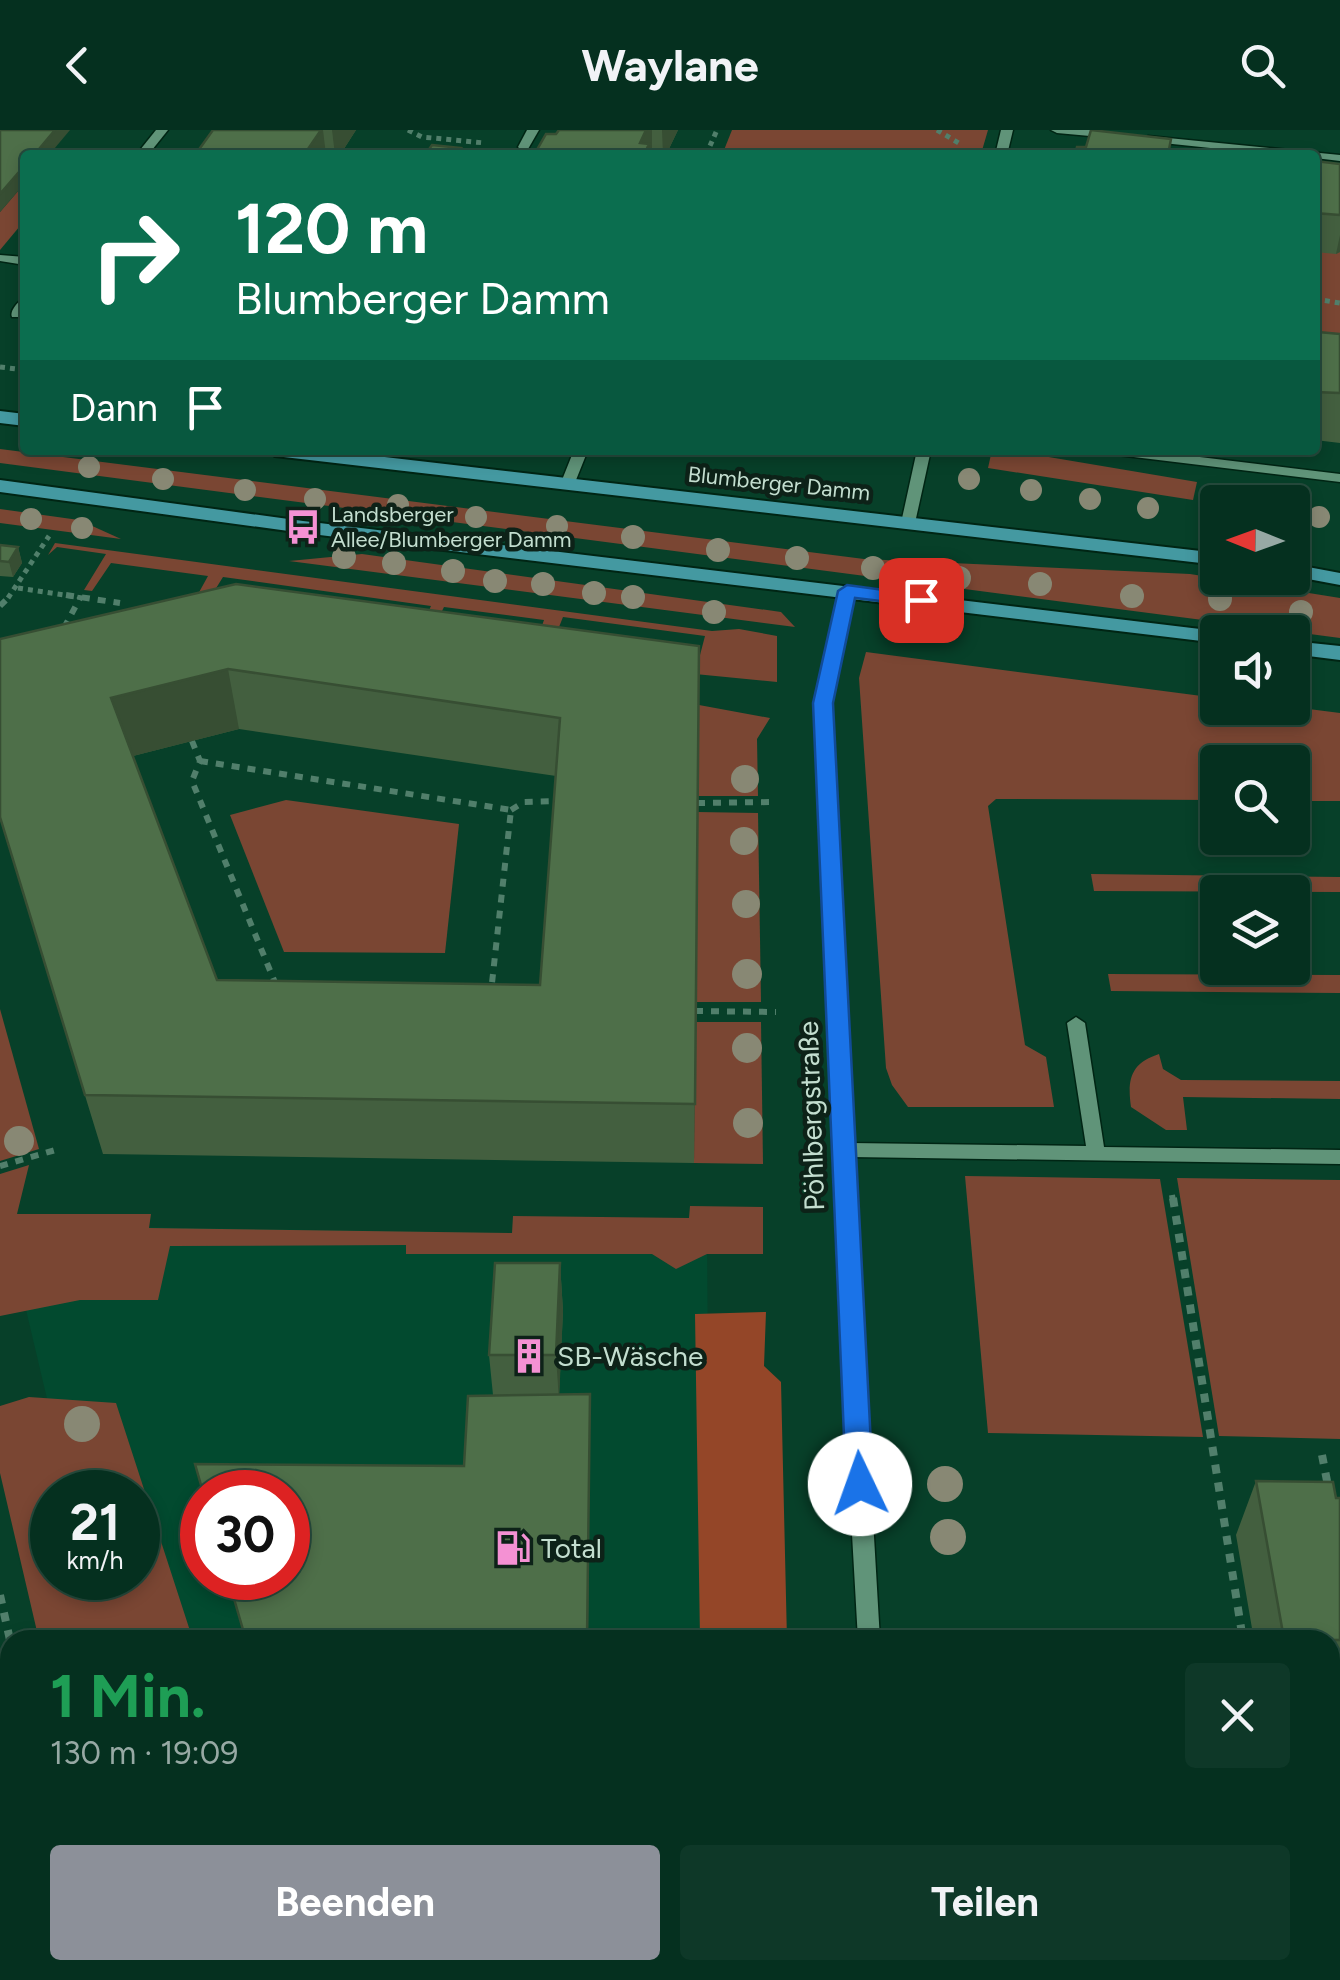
<!DOCTYPE html>
<html lang="de">
<head>
<meta charset="utf-8">
<style>
	:root { --surface:#05301f; --page:#0e3828; --text:#f1f3f6; --muted:#97a9a4; --line:#264b3d; --accent:#8c9099 }
	body { margin:0; font-family:Figtree,sans-serif; background:var(--page); color:var(--text); height:100vh; display:flex; flex-direction:column; font-size:38px; white-space:nowrap }
	* { box-sizing:border-box; margin:0 }
	p { font-size:32px; color:var(--muted) }
	.icon { flex:none; width:55px; height:55px; fill:none; stroke:currentColor; stroke-width:2; stroke-linecap:round; stroke-linejoin:round }
	.map { position:relative; flex:1; overflow:hidden }
	.details { position:absolute; left:0px; top:1500px; width:1340px; height:350px; display:flex; flex-direction:column; background:var(--surface); border-radius:30px 30px 0 0; box-shadow:0 5px 15px #0003,0 0 0 2px var(--line) }
	.details>* { flex:none }
	.top-card { position:absolute; left:20px; top:20px; width:1300px; height:305px; border-radius:10px; box-shadow:0 5px 15px #0003,0 0 0 2px var(--line); background:#0b6e4f; color:#fff; overflow:hidden }
	.needle { width:65px; rotate:271deg }
	.controls { position:absolute; left:1200px; top:355px; display:grid; gap:20px }
	.controls a { display:grid; place-items:center; width:110px; height:110px; border-radius:10px; background:var(--surface); box-shadow:0 5px 15px #0003,0 0 0 2px var(--line); font-size:50px }
	.speed { position:absolute; left:30px; top:1340px; display:flex; gap:20px; font-size:50px; font-weight:700; text-align:center }
	.speed>* { display:grid; place-content:center; width:130px; height:130px; border-radius:50%; background:var(--surface); box-shadow:0 5px 15px #0003,0 0 0 2px var(--line); line-height:1 }
	.speed small { font-size:25px; font-weight:400 }
	.speed .limit { border:15px solid #d22; background:#fff; color:#111 }
	.pin { position:absolute; display:grid; place-items:center; width:85px; height:85px; color:#fff; margin:-42px; border-radius:20px; box-shadow:0 5px 15px #0006 }
	.me { position:absolute; width:110px; margin:-55px; rotate:357deg; stroke-linejoin:round; filter:drop-shadow(0 0 8px #0008) }
	.turn { display:flex; align-items:center; gap:35px; height:210px; padding:0 50px; font-size:45px }
	.turn .icon { width:130px; height:130px; stroke-width:2.5 }
	.turn b { display:block; font-size:70px; line-height:85px }
	.then { display:flex; align-items:center; height:95px; padding:0 50px; background:#0003; gap:20px; font-size:38px }
	.round { display:grid; place-items:center; flex:none; width:105px; height:105px; border-radius:10px; background:var(--page) }
	.overview { display:flex; align-items:center; justify-content:space-between; height:170px; padding:0 50px }
	h1 { font-size:60px; font-weight:700; line-height:75px; color:#1e9e55 }
	.cta { display:flex; gap:20px; margin-top:auto; padding:20px 50px }
	.cta a { flex:1; height:115px; border-radius:10px; background:var(--accent); color:#fff; font-size:40px; font-weight:700; line-height:115px; text-align:center }
	.cta a+a { background:var(--page); color:var(--text) }
	header { display:flex; justify-content:space-between; align-items:center; height:130px; padding:0 50px; background:var(--surface); font-size:45px; font-weight:700 }
	.map>svg:first-child { display:block }
	.built { fill:#024a2f; fill-rule:evenodd }
	.green { fill:#7a4633; fill-rule:evenodd }
	.forest { fill:#944628 }
	.lines { fill:none; stroke-linecap:round; stroke-linejoin:round }
	.minor-casing { stroke:#002514; stroke-width:3 }
	.major-casing { stroke:#002514; stroke-width:4 }
	.path-far2 { stroke:#517f6b; stroke-width:5; stroke-dasharray:5 5; stroke-linecap:butt }
	.path-far1 { stroke:#517f6b; stroke-width:6; stroke-dasharray:8 8; stroke-linecap:butt }
	.path { stroke:#517f6b; stroke-width:8; stroke-dasharray:9 9; stroke-linecap:butt }
	.minor { fill:#609479; fill-rule:evenodd }
	.major { fill:#4499a1; fill-rule:evenodd }
	.tree { fill:#888874 }
	.wall { fill:#435f3f; fill-rule:evenodd }
	.shaded-wall { fill:#374e33 }
	.building { fill:#4e6f49; stroke:#374e33; stroke-width:2.5; fill-rule:evenodd }
	.route { fill:#1a73e8; stroke:#114b97; stroke-width:2.5 }
	.labels { text-anchor:middle; stroke-width:9; stroke-linejoin:round; paint-order:stroke }
	.far-street-label { font-size:22px; fill:#c3decf; stroke:#0d2218 }
	.far-poi-label { font-size:22px; fill:#c3decf; stroke:#0d2218; text-anchor:start }
	.street-label { font-size:28px; fill:#c3decf; stroke:#0d2218 }
	.poi-label { font-size:28px; fill:#c3decf; stroke:#0d2218; text-anchor:start }
</style>
</head>
<body>
<header><svg class="icon" aria-label="back" viewBox="0 0 24 24"><path d="M15 5l-7 7 7 7"/></svg>Waylane<svg class="icon" aria-label="search" viewBox="0 0 24 24"><circle cx="10" cy="10" r="6"/><path d="M15 15l6 6"/></svg></header>
<div class="map">
<svg width="1340" height="1850" viewBox="0 0 1340 1850">
	<rect width="100%" height="100%" fill="#074029"/>
	<g class="built">
		<path d="M6 1095 707 1106 710 1510H109L138 1448V1362H69ZM202 1362H288V1448H202Z"/>
		<polygon points="196,1840 626,1840 578,1850 199,1850"/>
	</g>
	<g class="green">
		<polygon points="732,0 988,0 981,24 722,25"/>
		<polygon points="25,53 25,90 0,120 0,82"/>
		<polygon points="1315,122 1340,122 1340,253 1315,251"/>
		<polygon points="0,319 864,429 1190,444 1340,468 1340,508 0,333"/>
		<polygon points="992,320 1007,320 1197,352 1193,370 988,338"/>
		<polygon points="0,379 79,390 121,409 0,393"/>
		<polygon points="55,413 712,501 739,499 777,506 777,552 695,544 705,506 563,487 549,522 533,521 544,490 444,477 429,507 417,506 431,476 223,447 205,476 192,475 208,446 111,433 92,461 84,460 106,424 57,417 48,425"/>
		<polygon points="362,424 781,482 795,497 289,431"/>
		<polygon points="866,522 1217,568 1218,578 1293,577 1340,583 1340,671 1293,671 1292,632 1218,632 1217,670 996,669 988,676 1025,915 1046,927 1054,977 908,977 892,955 886,938 859,548"/>
		<polygon points="699,575 770,588 757,609 758,666 697,666"/>
		<polygon points="286,670 459,694 445,823 284,822 230,685"/>
		<polygon points="697,682 758,683 761,872 696,872"/>
		<polygon points="1091,744 1340,747 1340,762 1094,761"/>
		<polygon points="1108,844 1340,845 1340,863 1111,861"/>
		<polygon points="0,879 39,1019 0,1031"/>
		<polygon points="695,892 761,892 763,1034 694,1033"/>
		<path d="M1159 924 1163 939 1181 950 1340 951V969L1183 967 1187 1000H1166L1131 977C1127 949 1131 933 1159 924Z"/>
		<polygon points="29,1035 17,1084 151,1084 149,1098 512,1103 513,1086 689,1088 690,1076 763,1077 763,1124 707,1124 676,1139 652,1124 406,1124 406,1115 170,1116 158,1170 80,1170 0,1186 0,1044"/>
		<polygon points="965,1046 1160,1049 1203,1307 988,1303"/>
		<polygon points="1177,1048 1340,1050 1340,1309 1219,1306"/>
		<path d="M29 1267 116 1273 193 1510H39L0 1343V1276ZM52 1362H138V1448H52Z"/>
		<polygon points="1330,1561 1340,1562 1340,1850 1330,1840"/>
		<polygon points="152,1840 322,1840 327,1850 158,1850"/>
	</g>
	<g class="forest">
		<polygon points="766,1182 764,1236 781,1252 787,1510 700,1510 695,1184"/>
		<polygon points="427,1840 750,1840 742,1850 429,1850"/>
	</g>
	<g class="lines">
		<defs>
			<g id="minor">
				<polygon points="156,0 168,0 148,25 136,25"/>
				<polygon points="527,0 539,0 528,19 520,19 518,17"/>
				<polygon points="1001,0 1013,0 1007,25 995,25"/>
				<polygon points="1051,0 1094,0 1118,5 1112,8 1057,3"/>
				<polygon points="1148,6 1340,25 1340,31 1315,28 1315,25 1277,25 1144,11 1142,9"/>
				<polygon points="0,125 25,127 25,135 0,131"/>
				<path d="M25 168V180L20 187H12C9 181 19 170 25 168Z"/>
				<polygon points="574,320 588,320 574,355 572,358 562,358 560,355"/>
				<polygon points="917,320 931,320 915,393 908,397 901,393"/>
				<polygon points="1102,320 1142,320 1340,344 1340,352 1109,324"/>
				<polygon points="847,457 854,461 831,573 851,1013 1086,1016 1067,893 1076,887 1085,893 1104,1017 1340,1020 1340,1034 852,1027 880,1510 858,1510 838,1156 815,573 840,461"/>
				<rect x="876" y="1840" width="24" height="10"/>
			</g>
			<g id="major">
				<polygon points="0,281 25,284 25,296 0,293"/>
				<polygon points="266,320 324,320 1218,423 1218,435 275,326"/>
				<polygon points="0,350 303,391 1225,502 1218,502 1218,513 303,403 0,362"/>
				<polygon points="1292,434 1340,443 1340,455 1292,446"/>
				<polygon points="1292,511 1340,516 1340,530 1292,524"/>
				<polygon points="0,1823 10,1827 10,1840 17,1840 19,1850 0,1850"/>
			</g>
		</defs>
		<use href="#minor" class="minor-casing"/>
		<use href="#major" class="major-casing"/>
		<g class="path-far2">
			<polyline points="408,0 422,7 485,13"/>
			<polyline points="937,0 962,15"/>
			<polyline points="706,25 717,0"/>
			<polyline points="1315,169 1340,173"/>
			<polyline points="0,237 25,240"/>
			<polyline points="18,458 83,468"/>
			<polyline points="8,468 49,406"/>
		</g>
		<g class="path-far1">
			<polyline points="66,465 120,473"/>
			<polyline points="0,476 11,465"/>
			<polyline points="64,498 80,468"/>
			<polyline points="192,611 200,631 192,651 276,855"/>
			<polyline points="200,631 511,680 491,862"/>
			<polyline points="697,673 772,672"/>
			<polyline points="511,680 524,672 560,671"/>
			<polyline points="695,881 776,882"/>
			<polyline points="0,1036 59,1019"/>
			<polyline points="1172,1065 1173,1071"/>
		</g>
		<g class="path">
			<polyline points="1173,1068 1243,1510"/>
			<polyline points="1322,1325 1328,1356"/>
			<polyline points="0,1465 10,1510"/>
			<polyline points="1330,1617 1340,1618"/>
			<polyline points="88,1840 90,1850"/>
		</g>
		<use href="#minor" class="minor"/>
		<use href="#major" class="major"/>
	</g>
	<g class="tree">
		<circle cx="89" cy="337" r="11"/>
		<circle cx="163" cy="349" r="11"/>
		<circle cx="969" cy="349" r="11"/>
		<circle cx="245" cy="360" r="11"/>
		<circle cx="1031" cy="360" r="11"/>
		<circle cx="315" cy="369" r="11"/>
		<circle cx="1090" cy="369" r="11"/>
		<circle cx="398" cy="375" r="11"/>
		<circle cx="1148" cy="378" r="11"/>
		<circle cx="476" cy="387" r="11"/>
		<circle cx="1319" cy="387" r="11"/>
		<circle cx="31" cy="389" r="11"/>
		<circle cx="557" cy="396" r="11"/>
		<circle cx="82" cy="398" r="11"/>
		<circle cx="633" cy="407" r="12"/>
		<circle cx="718" cy="420" r="12"/>
		<circle cx="344" cy="427" r="12"/>
		<circle cx="797" cy="428" r="12"/>
		<circle cx="394" cy="433" r="12"/>
		<circle cx="873" cy="438" r="12"/>
		<circle cx="453" cy="441" r="12"/>
		<circle cx="959" cy="448" r="12"/>
		<circle cx="495" cy="451" r="12"/>
		<circle cx="543" cy="454" r="12"/>
		<circle cx="1040" cy="454" r="12"/>
		<circle cx="594" cy="463" r="12"/>
		<circle cx="1132" cy="466" r="12"/>
		<circle cx="633" cy="467" r="12"/>
		<circle cx="1220" cy="469" r="12"/>
		<circle cx="714" cy="482" r="12"/>
		<circle cx="1301" cy="482" r="12"/>
		<circle cx="745" cy="649" r="14"/>
		<circle cx="744" cy="711" r="14"/>
		<circle cx="746" cy="774" r="14"/>
		<circle cx="747" cy="844" r="15"/>
		<circle cx="747" cy="918" r="15"/>
		<circle cx="748" cy="993" r="15"/>
		<circle cx="19" cy="1011" r="15"/>
		<circle cx="82" cy="1294" r="18"/>
		<circle cx="945" cy="1354" r="18"/>
		<circle cx="948" cy="1407" r="18"/>
	</g>
	<g class="wall">
		<polygon points="213,0 356,0 340,25 195,25"/>
		<polygon points="559,0 678,0 666,25 534,25 556,4"/>
		<polygon points="1315,31 1340,34 1340,122 1336,124 1315,122"/>
		<polygon points="1340,204 1340,313 1315,310 1315,207"/>
		<polygon points="0,415 18,417 22,433 13,447 0,446"/>
		<path d="M0 509 699 516 694 1033 103 1024 0 689ZM239 599 556 646 540 855 217 850 133 626Z"/>
		<polygon points="560,1133 563,1181 559,1265 590,1264 588,1510 246,1510 464,1336 493,1265 489,1225"/>
		<polygon points="1256,1351 1340,1368 1340,1562 1330,1562 1330,1510 1254,1510 1236,1405"/>
		<polygon points="1122,1840 1330,1840 1340,1850 1124,1850"/>
	</g>
	<g class="shaded-wall">
		<polygon points="55,0 70,0 49,25 34,25"/>
		<polygon points="312,0 323,0 326,25 307,25"/>
		<polygon points="332,0 356,0 340,25 335,25"/>
		<polygon points="646,0 652,0 652,25 640,25 640,13"/>
		<polygon points="662,0 678,0 666,25 663,25"/>
		<polygon points="25,35 25,53 0,82 0,64"/>
		<polygon points="1340,105 1340,122 1336,124"/>
		<polygon points="18,417 22,433 13,447 9,432"/>
		<polygon points="228,539 239,599 125,628 111,568"/>
		<polygon points="560,1133 563,1181 559,1272 556,1225"/>
		<polygon points="590,1264 588,1510 587,1510"/>
	</g>
	<g class="building">
		<polygon points="0,0 55,0 34,25 25,25 25,35 0,64"/>
		<polygon points="213,0 321,0 306,22 297,20 294,25 195,25"/>
		<polygon points="559,0 646,0 640,13 649,14 644,25 534,25 546,4 556,4"/>
		<polygon points="1091,0 1171,9 1168,25 1075,25 1077,17 1086,17"/>
		<polygon points="432,15 461,18 457,25 425,25"/>
		<polygon points="1265,22 1285,24 1259,25"/>
		<polygon points="1315,31 1340,34 1340,85 1315,83"/>
		<polygon points="1318,202 1340,204 1340,263 1315,262 1315,207 1317,208"/>
		<polygon points="0,415 18,417 9,432 0,431"/>
		<path d="M236 454 699 516 695 974 85 965 0 687V509ZM228 539 560 588 540 855 217 850 111 568Z"/>
		<polygon points="495,1133 560,1133 556,1225 489,1225"/>
		<polygon points="590,1264 587,1510 246,1510 228,1448 288,1448 288,1362 203,1362 195,1334 464,1336 468,1266"/>
		<polygon points="1256,1351 1333,1352 1336,1368 1340,1368 1340,1510 1284,1509"/>
		<polygon points="1330,1781 1340,1837 1340,1850 1147,1850 1146,1840 1330,1840"/>
	</g>
	<polygon class="route" points="847,455 921,465 931,470 921,476 855,468 833,573 873,1354 869,1363 850,1363 846,1354 813,573 838,461"/>
	<defs>
		<symbol id="bus-bare" viewBox="-9 -9 18 18"><path d="M-5-6H5V4H4V6H2V4H-2V6H-4V4H-5ZM-3.5-4V0h7V-4ZM-3.5 1.2v1.5H-2V1.2ZM2 1.2v1.5H3.5V1.2Z" fill="#f491d3" stroke="#0d2218" stroke-width="2.5" paint-order="stroke"/></symbol>
		<symbol id="building-bare" viewBox="-9 -9 18 18"><path d="M-4-6H4V6H1V3H-1V6H-4ZM-2.5-4.3h1.7v1.8h-1.7ZM.8-4.3h1.7v1.8H.8ZM-2.5-1h1.7V.8h-1.7ZM.8-1h1.7V.8H.8Z" fill="#f491d3" stroke="#0d2218" stroke-width="2.5" paint-order="stroke"/></symbol>
		<symbol id="fuel-bare" viewBox="-9 -9 18 18"><path d="M-5.5-6h7V0h2V4h1.3V-2.5L3-4.5l.8-.8L6-3V5H2.5V1h-1V6h-7ZM-4.2-4.7v3.2H.2V-4.7Z" fill="#f491d3" stroke="#0d2218" stroke-width="2.5" paint-order="stroke"/></symbol>
	</defs>
	<g fill-rule="evenodd">
		<use href="#bus-bare" x="278" y="372" width="50" height="50"/>
		<use href="#building-bare" x="504" y="1201" width="50" height="50"/>
		<use href="#fuel-bare" x="488" y="1393" width="50" height="50"/>
	</g>
	<g class="labels">
		<g class="far-street-label">
			<text transform="translate(779 353) rotate(6)" y="8">Blumberger Damm</text>
		</g>
		<g class="far-poi-label">
			<text x="331" y="392">Landsberger<tspan x="331" dy="25">Allee/Blumberger Damm</tspan></text>
		</g>
		<g class="street-label">
			<text transform="translate(811 986) rotate(-92)" y="10">Pöhlbergstraße</text>
		</g>
		<g class="poi-label">
			<text x="557" y="1236">SB-Wäsche</text>
			<text x="541" y="1428">Total</text>
		</g>
	</g>
</svg>
<div class="controls">
<a><svg class="needle" viewBox="-14 -14 28 28"><path d="M0-13l5 13h-10z" fill="#e53935"/><path d="M0 13l5-13h-10z" fill="#97a9a4"/></svg></a>
<a><svg class="icon" aria-label="sound" viewBox="0 0 24 24"><path d="M4 9h4l5-4v14l-5-4H4zM17 9q2 3 0 6"/></svg></a>
<a><svg class="icon" aria-label="search" viewBox="0 0 24 24"><circle cx="10" cy="10" r="6"/><path d="M15 15l6 6"/></svg></a>
<a><svg class="icon" aria-label="layers" viewBox="0 0 24 24"><path d="M12 4l9 5-9 5-9-5zM3 14l9 5 9-5"/></svg></a>
</div>
<div class="speed"><div>21<small>km/h</small></div><div class="limit">30</div></div>
<div class="pin" style="left:921px;top:470px;background:#d93025"><svg class="icon" aria-label="arrive" viewBox="0 0 24 24"><path d="M6 21V4h12l-3 4 3 4H6"/></svg></div>
<svg class="me" style="left:860px;top:1354px" viewBox="-20 -20 40 40"><circle r="19" fill="#fff"/><path d="M0-13L10 11 0 6-10 11z" fill="#1a73e8"/></svg>
<div class="top-card">
<div class="turn"><svg class="icon" aria-label="right" viewBox="0 0 24 24"><path d="M7 20v-9h11M14 6l5 5-5 5"/></svg><div><b>120 m</b>Blumberger Damm</div></div>
<div class="then">Dann<svg class="icon" aria-label="arrive" viewBox="0 0 24 24"><path d="M6 21V4h12l-3 4 3 4H6"/></svg></div>
</div>
<section class="details">
<div class="overview"><div><h1>1 Min.</h1><p>130 m · 19:09</p></div><a class="round"><svg class="icon" aria-label="close" viewBox="0 0 24 24"><path d="M6 6l12 12M18 6L6 18"/></svg></a></div>
<div class="cta"><a>Beenden</a><a>Teilen</a></div>
</section>
</div>
</body>
</html>
